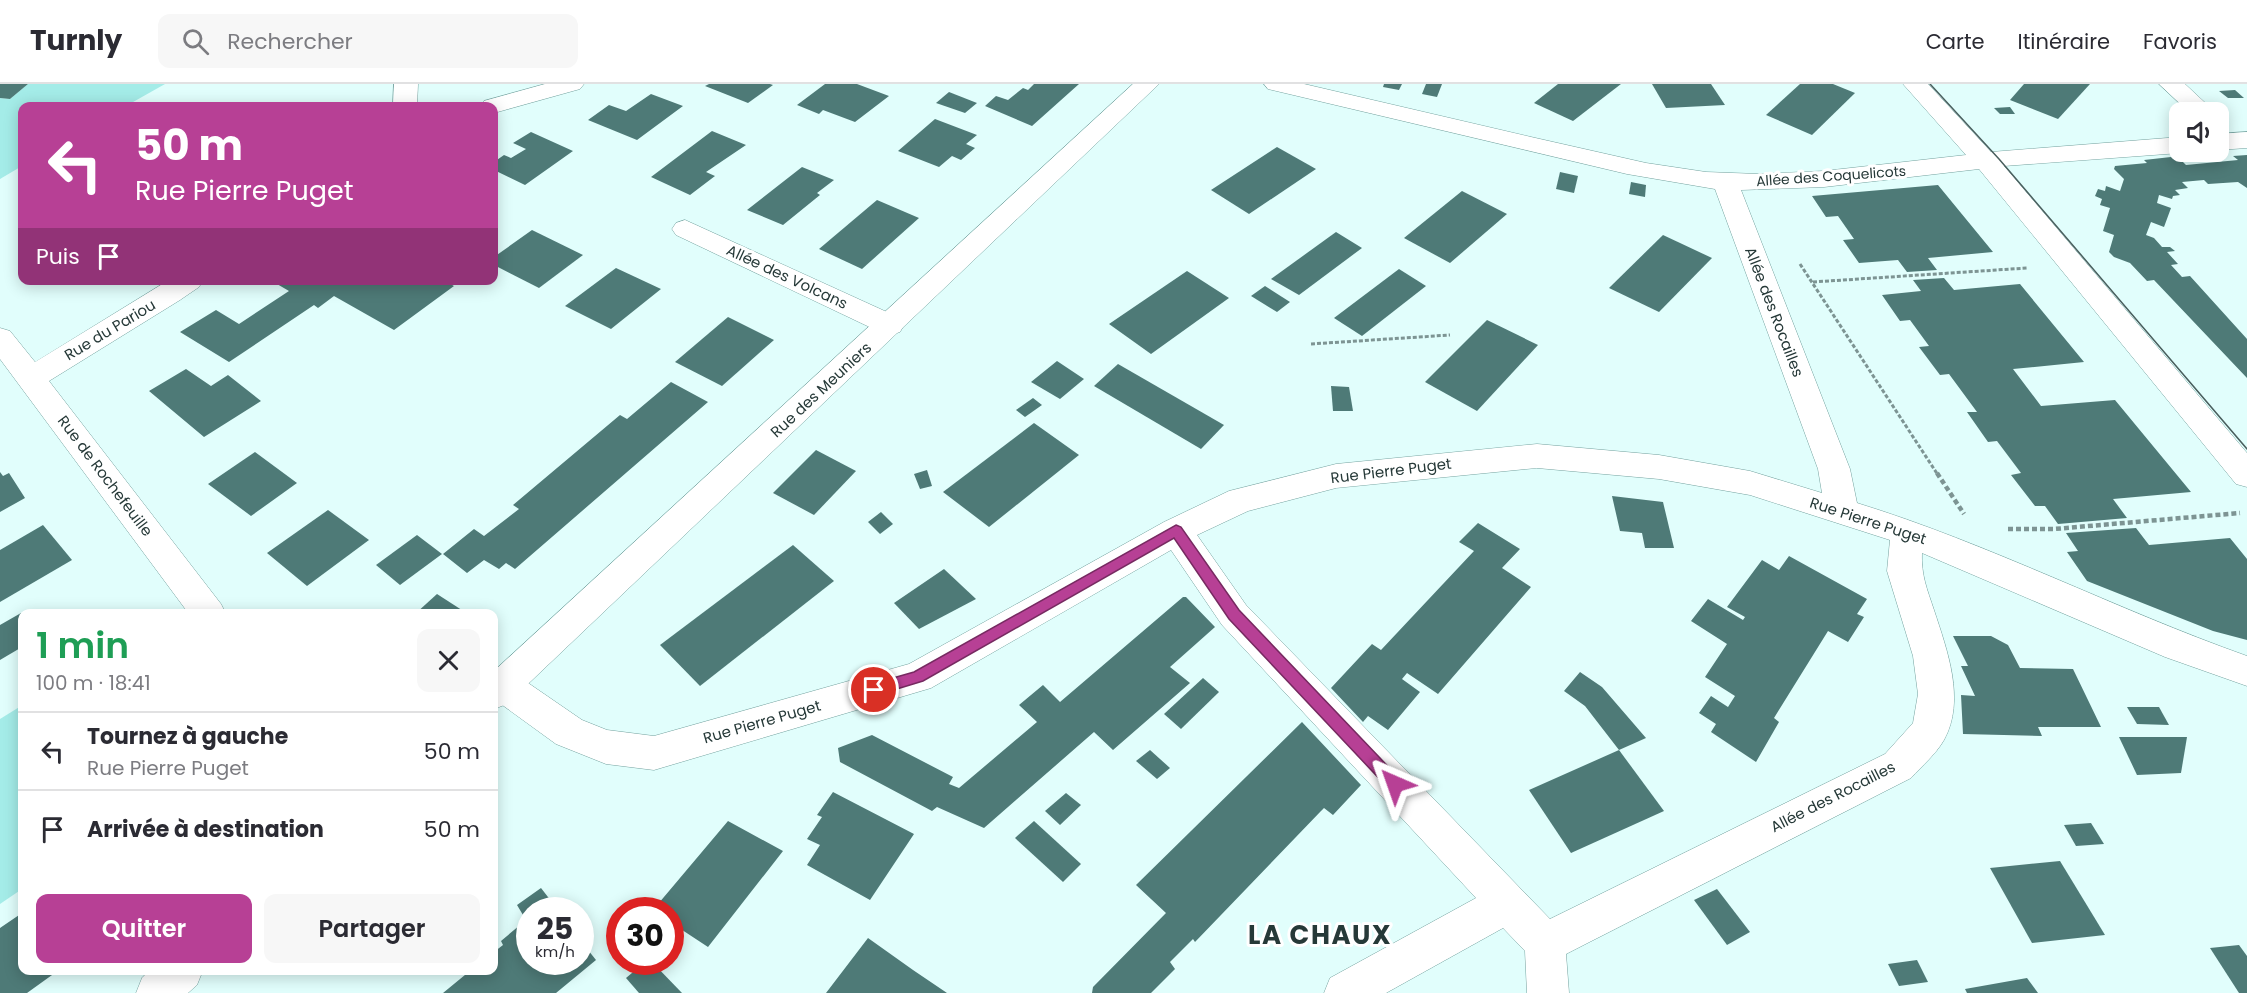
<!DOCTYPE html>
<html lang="fr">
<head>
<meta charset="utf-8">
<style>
	:root { --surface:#fff; --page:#f7f7f7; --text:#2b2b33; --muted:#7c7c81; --line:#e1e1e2; --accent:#b74095 }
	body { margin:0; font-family:Poppins,sans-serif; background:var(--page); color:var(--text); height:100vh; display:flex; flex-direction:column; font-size:22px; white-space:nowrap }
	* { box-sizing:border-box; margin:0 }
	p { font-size:20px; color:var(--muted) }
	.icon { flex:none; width:33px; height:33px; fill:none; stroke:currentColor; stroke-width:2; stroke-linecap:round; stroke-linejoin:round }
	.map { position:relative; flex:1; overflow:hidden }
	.details { position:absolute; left:18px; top:525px; width:480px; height:366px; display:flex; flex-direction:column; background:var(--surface); border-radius:12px; box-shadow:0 3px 15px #0003 }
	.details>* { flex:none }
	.top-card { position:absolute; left:18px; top:18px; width:480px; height:183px; border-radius:12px; box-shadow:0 3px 15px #0003; background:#b74095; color:#fff; overflow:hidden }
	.buttons { position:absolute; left:2169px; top:18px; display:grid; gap:12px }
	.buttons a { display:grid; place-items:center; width:60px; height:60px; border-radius:12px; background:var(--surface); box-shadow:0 3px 15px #0003; font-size:30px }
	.speed { position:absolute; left:516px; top:813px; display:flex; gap:12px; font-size:30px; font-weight:700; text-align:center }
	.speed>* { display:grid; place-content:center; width:78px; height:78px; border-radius:50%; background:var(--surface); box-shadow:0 3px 15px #0003; line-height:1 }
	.speed small { font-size:15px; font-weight:400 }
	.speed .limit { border:9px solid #d22; background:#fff; color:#111 }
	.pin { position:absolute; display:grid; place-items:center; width:51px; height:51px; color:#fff; margin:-26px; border:3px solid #fff; border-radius:50%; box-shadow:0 2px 6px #0007 }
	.me { position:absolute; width:66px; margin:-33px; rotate:317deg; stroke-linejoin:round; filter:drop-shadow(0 0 4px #0008) }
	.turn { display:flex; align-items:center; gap:21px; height:126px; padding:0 18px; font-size:27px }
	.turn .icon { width:78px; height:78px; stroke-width:2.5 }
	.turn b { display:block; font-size:42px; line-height:51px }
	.then { display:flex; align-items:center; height:57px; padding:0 18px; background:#0003; gap:12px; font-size:22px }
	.round { display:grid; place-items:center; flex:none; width:63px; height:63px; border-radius:12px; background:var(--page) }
	.headline { display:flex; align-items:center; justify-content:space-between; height:102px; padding:0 18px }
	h1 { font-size:36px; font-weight:600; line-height:45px; color:#1e9e55 }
	.primary-button { display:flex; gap:12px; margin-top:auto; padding:12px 18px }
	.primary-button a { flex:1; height:69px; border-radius:12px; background:var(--accent); color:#fff; font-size:24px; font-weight:600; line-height:69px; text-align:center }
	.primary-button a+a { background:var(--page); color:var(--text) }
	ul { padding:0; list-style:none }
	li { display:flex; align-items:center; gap:18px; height:78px; padding:0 18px; border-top:2px solid var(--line) }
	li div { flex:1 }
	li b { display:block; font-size:22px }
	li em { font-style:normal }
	header { display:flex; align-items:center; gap:36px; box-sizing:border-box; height:84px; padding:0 30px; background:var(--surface); border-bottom:2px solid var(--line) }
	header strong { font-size:28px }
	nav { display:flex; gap:33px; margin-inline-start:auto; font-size:21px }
	.search { width:420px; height:54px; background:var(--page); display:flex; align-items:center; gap:15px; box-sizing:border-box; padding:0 21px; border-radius:12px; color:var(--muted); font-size:22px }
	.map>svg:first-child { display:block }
	.green { fill:#a4ece8 }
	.building { fill:#4e7a77 }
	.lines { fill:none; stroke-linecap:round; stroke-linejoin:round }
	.street-casing { stroke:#74a29f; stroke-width:1 }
	.secondary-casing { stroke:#74a29f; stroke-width:1 }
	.path-far1 { stroke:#7d9493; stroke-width:3; stroke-dasharray:4 2; stroke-linecap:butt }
	.path { stroke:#7d9493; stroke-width:4.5; stroke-dasharray:5 3; stroke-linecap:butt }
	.street { fill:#fff; fill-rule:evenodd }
	.secondary { fill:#fff; fill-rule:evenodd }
	.tram { stroke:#495e5d; stroke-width:1.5 }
	.route { fill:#b74095; stroke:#772a61; stroke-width:1.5 }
	.labels { text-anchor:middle; stroke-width:6; stroke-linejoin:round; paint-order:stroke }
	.far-street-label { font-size:14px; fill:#263938; stroke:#fff }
	.street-label { font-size:15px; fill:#263938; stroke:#fff }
	.near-district-label { font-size:26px; font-weight:bold; letter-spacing:1.5px; fill:#263938; stroke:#fff }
</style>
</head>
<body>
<header>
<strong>Turnly</strong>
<div class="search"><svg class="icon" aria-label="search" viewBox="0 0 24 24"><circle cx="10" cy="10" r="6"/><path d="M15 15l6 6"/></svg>Rechercher</div>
<nav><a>Carte</a><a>Itinéraire</a><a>Favoris</a></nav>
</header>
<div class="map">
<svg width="2247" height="909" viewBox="0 0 2247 909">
	<rect width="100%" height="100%" fill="#e1fefc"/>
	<g class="green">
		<polygon points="28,0 165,0 126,22 22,22 22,82 0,95 0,14 10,15"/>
		<polygon points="21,622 22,805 0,820 0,635"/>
	</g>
	<g class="building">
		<polygon points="0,0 28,0 10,15 0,14"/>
		<polygon points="709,0 770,0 773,1 748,19 705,2"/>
		<polygon points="825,0 857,0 889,12 855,38 823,26 819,30 797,21"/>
		<polygon points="1034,0 1079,0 1032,42 985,22 996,12 1008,16 1023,4 1028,6"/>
		<polygon points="1384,0 1402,0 1399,6 1383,3"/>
		<polygon points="1426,0 1442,0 1437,13 1422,10"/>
		<polygon points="1558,0 1621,0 1573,37 1534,19"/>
		<polygon points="1652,0 1711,0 1725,21 1666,24"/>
		<polygon points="1800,0 1833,0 1855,9 1812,51 1766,31"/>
		<polygon points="2024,0 2090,0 2058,35 2010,16"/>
		<polygon points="2235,6 2244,14 2228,14 2219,7"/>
		<polygon points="949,8 977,19 965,29 936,19"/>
		<polygon points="651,10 683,22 637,56 588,36 609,21 626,27"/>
		<polygon points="2010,23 2015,30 2000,30 1994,24"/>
		<polygon points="935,35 977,51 966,60 975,64 961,76 952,72 939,83 898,67"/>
		<polygon points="712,47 746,61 706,88 715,92 690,111 651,93"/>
		<polygon points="531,48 573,67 525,101 494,86 494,78 504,71 511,74 526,65 513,59"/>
		<polygon points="1277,63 1316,85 1249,130 1211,106"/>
		<polygon points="2247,71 2247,104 2238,98 2208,100 2204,96 2182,98 2188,104 2175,106 2180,111 2173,112 2172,115 2159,111 2157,119 2171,124 2164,143 2151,138 2146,151 2154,154 2162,163 2170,163 2175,167 2167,168 2178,180 2171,181 2182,193 2190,192 2247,255 2247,294 2154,196 2147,197 2130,179 2114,173 2109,168 2114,151 2103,147 2110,124 2100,121 2102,115 2095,112 2098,105 2105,107 2106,102 2120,107 2124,95 2114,85 2115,82 2147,79 2144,76 2171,73 2175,76 2181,76 2186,81 2238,76 2233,72"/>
		<polygon points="802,83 834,96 817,109 820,111 783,141 747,126"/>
		<polygon points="1560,88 1578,92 1574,109 1556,105"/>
		<polygon points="1631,98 1646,101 1645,113 1629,110"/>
		<polygon points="1938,101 1993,168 1928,174 1937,186 1907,188 1898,176 1859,179 1843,156 1854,155 1838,132 1826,133 1812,112"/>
		<polygon points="1462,107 1507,130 1450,179 1404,154"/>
		<polygon points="877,116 919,134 862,185 819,165"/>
		<polygon points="532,146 583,171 539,204 494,181 494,173"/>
		<polygon points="1336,148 1362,164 1299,211 1271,195"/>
		<polygon points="1663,151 1712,174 1659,228 1609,204"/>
		<polygon points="616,184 661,205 611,245 565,222"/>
		<polygon points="1399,185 1426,202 1362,252 1334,234"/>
		<polygon points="1187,187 1229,214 1151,270 1109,240"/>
		<polygon points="1944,194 1954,206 2020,200 2084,278 2013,285 2041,322 2115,316 2191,408 2113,415 2127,434 2058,440 2045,422 2035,422 2011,391 2021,389 1997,357 1988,358 1967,328 1977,328 1949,290 1940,291 1919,263 1929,262 1910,236 1900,237 1882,211 1921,207 1913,196"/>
		<polygon points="283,196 443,196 454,202 394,246 334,212 318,224 314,221 229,278 180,248 216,226 239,240 289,207 277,200"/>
		<polygon points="1265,202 1290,218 1277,228 1251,212"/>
		<polygon points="728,233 774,256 722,302 675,278"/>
		<polygon points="1487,236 1538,261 1477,327 1425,298"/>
		<polygon points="1057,277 1084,295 1060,315 1031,298"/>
		<polygon points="1118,280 1224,341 1201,365 1094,302"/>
		<polygon points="186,285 211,302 228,291 261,317 204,353 149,307"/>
		<polygon points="671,298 708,318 515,485 506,479 499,485 484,476 467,489 443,470 474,445 484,452 519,425 513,421 620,331 627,335"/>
		<polygon points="1331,302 1349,303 1353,327 1333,327"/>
		<polygon points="1033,314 1042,321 1025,333 1016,326"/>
		<polygon points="1034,339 1079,371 989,443 943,408"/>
		<polygon points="816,366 856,387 814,431 773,409"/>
		<polygon points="255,368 297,399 251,432 208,400"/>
		<polygon points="927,386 932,402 920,405 914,390"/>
		<polygon points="0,388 3,392 9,389 25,414 0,428"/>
		<polygon points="1612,412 1663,418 1674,464 1645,464 1642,449 1620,447"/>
		<polygon points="328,426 369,456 307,502 267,469"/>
		<polygon points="881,428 893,440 880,450 868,438"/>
		<polygon points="1478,439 1520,465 1502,484 1531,503 1438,610 1407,589 1402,595 1420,608 1388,646 1368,632 1363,638 1331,604 1372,560 1381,566 1474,467 1459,458"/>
		<polygon points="43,441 72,476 0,518 0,466"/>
		<polygon points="2136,444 2149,461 2230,454 2247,475 2247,556 2213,547 2087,497 2067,468 2078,467 2066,449"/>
		<polygon points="417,451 442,470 400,501 376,481"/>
		<polygon points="793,461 834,497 700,602 660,561"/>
		<polygon points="1789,472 1867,515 1857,530 1864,533 1848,558 1828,547 1774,634 1779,638 1756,678 1711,648 1716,640 1699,629 1711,612 1728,623 1735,612 1705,593 1727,560 1691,537 1708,515 1743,536 1745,533 1727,523 1762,476 1779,486"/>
		<polygon points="944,485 976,515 919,545 894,519"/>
		<polygon points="437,510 468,530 415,530"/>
		<polygon points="1183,513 1186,513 1215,543 1170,583 1190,599 1113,666 1094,648 984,744 937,723 932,727 840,678 838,664 872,651 953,693 949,700 959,704 1037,638 1019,621 1043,601 1060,618"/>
		<polygon points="21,529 22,563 0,576 0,541"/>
		<polygon points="1953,552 1991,552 2008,561 2020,584 2073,585 2101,643 2038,643 2042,652 1963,650 1961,611 1975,612 1961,582 1968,582"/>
		<polygon points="1580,588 1602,603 1646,654 1619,666 1585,622 1564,607"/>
		<polygon points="1203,594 1219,608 1181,645 1164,630"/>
		<polygon points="2127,623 2159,623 2169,641 2137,640"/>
		<polygon points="1302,638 1361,701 1333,731 1324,724 1321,727 1195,858 1193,855 1170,878 1175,885 1151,909 1092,909 1093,903 1166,829 1136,801"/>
		<polygon points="2119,653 2187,653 2181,689 2137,691"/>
		<polygon points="1150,666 1170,684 1157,695 1136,677"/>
		<polygon points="1619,666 1664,727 1571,769 1529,706"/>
		<polygon points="833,708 914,750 870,816 807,781 820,761 807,755 822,733 817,731"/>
		<polygon points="1066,709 1081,721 1060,741 1045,727"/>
		<polygon points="728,737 783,767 708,863 670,838 670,826 653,826"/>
		<polygon points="1034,737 1081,780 1063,798 1015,754"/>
		<polygon points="2091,739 2104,760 2076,762 2064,741"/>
		<polygon points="2060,777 2105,851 2032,859 1990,784"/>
		<polygon points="541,804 558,826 530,826 530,878 580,878 580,856 596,876 556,909 443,909 471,886 494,886 494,868 503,861 501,857 526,836 517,821"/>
		<polygon points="1717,805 1750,848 1727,861 1694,816"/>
		<polygon points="22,829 22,886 59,886 27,909 0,909 0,844"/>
		<polygon points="868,854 913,886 947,909 826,909"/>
		<polygon points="2239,861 2247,872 2247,909 2239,909 2210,864"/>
		<polygon points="1917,876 1928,898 1899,902 1888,880"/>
		<polygon points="645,878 652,878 682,909 639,909 626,894"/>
		<polygon points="2027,894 2038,909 1967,909 1965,905"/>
	</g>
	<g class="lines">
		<defs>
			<g id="street">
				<polygon points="394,0 418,0 417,22 393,22"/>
				<polygon points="545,0 584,0 580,5 494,29 494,22 481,22 484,17"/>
				<path d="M1264 0H1304L1531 53 1646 79 1706 88 1759 90 1824 87 1966 71 1903 0H1928L1991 68 2180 53V68H2184L2180 69 2004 82 2247 369V403L2236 400 1979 85 1824 103 1741 106 1850 385 1857 419C1990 460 2115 525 2247 572V602L2165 573 1922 469C1921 491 1927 505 1934 526 1947 566 1966 616 1944 656 1936 670 1922 682 1911 694L1566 870 1569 909H1527L1525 867 1503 844 1386 909H1324L1330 894 1476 814 1222 541 1171 466 931 604 654 686 606 680 556 660 494 615V588L502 585 515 590 582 636 607 646 654 652 909 580 1164 438 1229 407 1336 380 1537 360 1659 371 1750 387 1822 409 1818 385 1715 105 1627 90 1268 5ZM1537 384 1659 395 1750 411 1890 456 1887 487 1913 572 1918 610 1913 639 1885 670 1550 835 1246 521 1197 451 1248 427 1336 404Z"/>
				<polygon points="2159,0 2185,0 2215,28 2189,28"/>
				<polygon points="2247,48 2247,64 2218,66 2218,50"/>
				<polygon points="685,136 900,234 904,241 900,248 890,251 880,248 676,151 672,145 676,139"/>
				<polygon points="169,196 203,196 199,203 180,216 49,297 221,520 226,530 189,530 0,275 0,244 10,247 35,278"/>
			</g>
			<g id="secondary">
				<polygon points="1133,0 1159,0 507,620 494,625 494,587"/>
				<polygon points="150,886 203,886 197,901 188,909 136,909 142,894"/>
			</g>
		</defs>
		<use href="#street" class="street-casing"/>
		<use href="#secondary" class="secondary-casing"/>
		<g class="path-far1">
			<polyline points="1800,180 1938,391"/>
			<polyline points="1813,198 2027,184"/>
			<polyline points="1311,260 1450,251"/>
		</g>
		<g class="path">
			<polyline points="1937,389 1964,430"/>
			<polyline points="2008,445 2054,445 2240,429"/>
		</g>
		<use href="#street" class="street"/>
		<use href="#secondary" class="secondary"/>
		<polyline class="tram" points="1930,0 1999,75 2247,365"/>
	</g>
	<polygon class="route" points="1176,441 1181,443 1239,526 1400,695 1402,700 1400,705 1395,707 1389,705 1229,535 1174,454 923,597 874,612 868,610 866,606 868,601 914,588"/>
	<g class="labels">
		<g class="far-street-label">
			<text transform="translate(1831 92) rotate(-4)" y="5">Allée des Coquelicots</text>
		</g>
		<g class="street-label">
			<text transform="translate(787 193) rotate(25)" y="5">Allée des Volcans</text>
			<text transform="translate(1774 228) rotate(69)" y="5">Allée des Rocailles</text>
			<text transform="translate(110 246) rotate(-31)" y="5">Rue du Pariou</text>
			<text transform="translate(821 306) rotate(-43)" y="5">Rue des Meuniers</text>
			<text transform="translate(1391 387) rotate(-7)" y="5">Rue Pierre Puget</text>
			<text transform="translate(105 392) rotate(53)" y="5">Rue de Rochefeuille</text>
			<text transform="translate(1868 437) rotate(18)" y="5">Rue Pierre Puget</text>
			<text transform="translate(762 638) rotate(-16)" y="5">Rue Pierre Puget</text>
			<text transform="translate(1833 713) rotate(-27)" y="5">Allée des Rocailles</text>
		</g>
		<g class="near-district-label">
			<text x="1320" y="860">LA CHAUX</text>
		</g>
	</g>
</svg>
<div class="buttons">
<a><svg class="icon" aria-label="sound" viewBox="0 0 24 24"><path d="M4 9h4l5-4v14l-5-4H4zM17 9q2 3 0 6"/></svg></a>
</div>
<div class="speed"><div>25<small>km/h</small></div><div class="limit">30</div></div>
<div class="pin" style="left:874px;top:606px;background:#d93025"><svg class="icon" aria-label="arrive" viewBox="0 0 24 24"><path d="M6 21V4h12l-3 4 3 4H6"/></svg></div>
<svg class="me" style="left:1395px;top:700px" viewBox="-20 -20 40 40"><path d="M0-17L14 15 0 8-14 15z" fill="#b74095" stroke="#fff" stroke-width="4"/></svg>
<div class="top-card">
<div class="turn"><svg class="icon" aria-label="left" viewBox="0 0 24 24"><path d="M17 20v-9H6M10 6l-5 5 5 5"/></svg><div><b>50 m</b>Rue Pierre Puget</div></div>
<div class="then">Puis<svg class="icon" aria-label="arrive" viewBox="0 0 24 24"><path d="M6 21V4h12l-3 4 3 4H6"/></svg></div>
</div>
<section class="details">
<div class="headline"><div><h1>1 min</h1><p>100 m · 18:41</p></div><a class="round"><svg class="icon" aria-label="close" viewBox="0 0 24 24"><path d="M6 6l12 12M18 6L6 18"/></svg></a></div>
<ul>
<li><svg class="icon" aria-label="left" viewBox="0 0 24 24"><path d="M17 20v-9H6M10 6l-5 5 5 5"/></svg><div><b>Tournez à gauche</b><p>Rue Pierre Puget</p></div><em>50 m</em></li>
<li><svg class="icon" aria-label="arrive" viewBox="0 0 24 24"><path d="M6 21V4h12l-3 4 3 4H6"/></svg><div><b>Arrivée à destination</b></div><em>50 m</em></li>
</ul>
<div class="primary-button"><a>Quitter</a><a>Partager</a></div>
</section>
</div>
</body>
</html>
